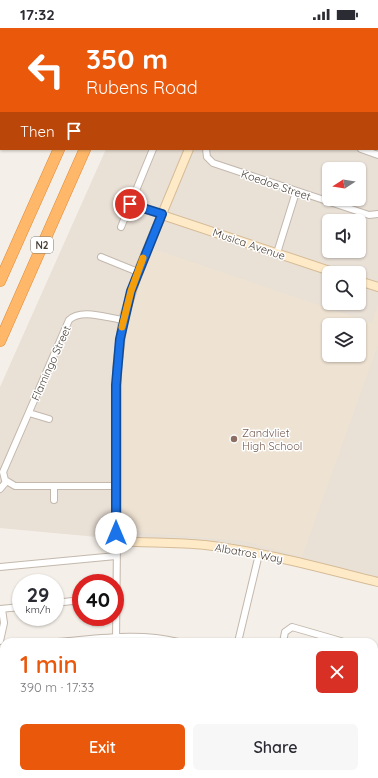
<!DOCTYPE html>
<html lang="en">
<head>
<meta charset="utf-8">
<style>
	:root { --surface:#fff; --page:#f7f7f7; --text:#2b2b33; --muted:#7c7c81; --accent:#ea580c }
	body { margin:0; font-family:Quicksand,sans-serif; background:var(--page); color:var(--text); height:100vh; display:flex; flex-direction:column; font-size:15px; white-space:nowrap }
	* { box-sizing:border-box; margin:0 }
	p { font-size:13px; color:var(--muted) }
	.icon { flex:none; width:22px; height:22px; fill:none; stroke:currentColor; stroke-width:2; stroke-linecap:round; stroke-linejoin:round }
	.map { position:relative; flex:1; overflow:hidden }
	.panel { position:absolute; left:0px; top:610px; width:378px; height:140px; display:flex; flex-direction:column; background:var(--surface); border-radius:12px 12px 0 0; box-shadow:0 1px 3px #0004 }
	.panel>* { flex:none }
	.guide { position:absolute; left:0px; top:0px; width:378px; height:122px; box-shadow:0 1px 3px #0004; background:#ea580c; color:#fff; overflow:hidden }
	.needle { width:26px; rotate:258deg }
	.controls { position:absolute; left:322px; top:134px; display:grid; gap:8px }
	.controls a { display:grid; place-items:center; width:44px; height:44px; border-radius:6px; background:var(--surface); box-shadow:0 1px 3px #0004; font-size:20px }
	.speed { position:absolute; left:12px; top:546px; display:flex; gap:8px; font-size:20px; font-weight:700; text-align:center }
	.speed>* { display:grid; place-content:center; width:52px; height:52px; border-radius:50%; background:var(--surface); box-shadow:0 1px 3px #0004; line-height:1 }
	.speed small { font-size:10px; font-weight:400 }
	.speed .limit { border:6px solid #d22; background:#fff; color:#111 }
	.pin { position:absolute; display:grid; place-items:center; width:34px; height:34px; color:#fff; margin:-17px; border:2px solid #fff; border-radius:50%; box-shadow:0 1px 4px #0007 }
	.me { position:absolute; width:44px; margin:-22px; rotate:0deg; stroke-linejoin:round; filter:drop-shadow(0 0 3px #0008) }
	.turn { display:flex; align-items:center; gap:14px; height:84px; padding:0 20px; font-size:18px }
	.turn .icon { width:52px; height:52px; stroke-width:2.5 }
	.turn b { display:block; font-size:28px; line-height:34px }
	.then { display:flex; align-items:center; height:38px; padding:0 20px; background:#0003; gap:8px; font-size:15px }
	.round { display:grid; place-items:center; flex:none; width:42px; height:42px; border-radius:6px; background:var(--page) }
	.head { display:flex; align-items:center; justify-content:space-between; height:68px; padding:0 20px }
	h1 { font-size:24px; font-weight:600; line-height:30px; color:var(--accent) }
	.button { display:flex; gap:8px; margin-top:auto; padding:8px 20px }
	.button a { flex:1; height:46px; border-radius:6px; background:var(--accent); color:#fff; font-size:16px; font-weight:600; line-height:46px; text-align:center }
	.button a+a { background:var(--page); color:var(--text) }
	.status { display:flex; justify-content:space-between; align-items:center; height:28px; padding:0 20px; background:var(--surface); direction:ltr }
	.status svg { height:11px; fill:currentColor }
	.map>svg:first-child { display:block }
	.residential { fill:#e9e0d6; fill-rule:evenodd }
	.education { fill:#eee2d2; fill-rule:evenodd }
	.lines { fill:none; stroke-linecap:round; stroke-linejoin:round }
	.street-casing { stroke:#c3b8ad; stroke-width:8 }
	.secondary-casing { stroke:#d6bc97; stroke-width:10 }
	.highway-casing { stroke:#e28a34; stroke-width:12 }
	.street { stroke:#fff; stroke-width:6 }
	.secondary { stroke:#ffeac8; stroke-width:8 }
	.highway { stroke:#ffb869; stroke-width:11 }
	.route-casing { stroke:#114b97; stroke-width:10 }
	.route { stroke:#1a73e8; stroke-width:7 }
	.slow { stroke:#f59e0b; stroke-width:7 }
	.education-dot { fill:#8d6e63; stroke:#fff; stroke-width:1.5 }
	.labels { text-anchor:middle; stroke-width:3; stroke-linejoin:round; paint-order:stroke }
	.shield { fill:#fff; stroke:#7f7972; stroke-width:1 }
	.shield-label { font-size:10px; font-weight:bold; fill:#483f36 }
	.street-label { font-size:11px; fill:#483f36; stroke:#fff }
	.education-label { font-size:11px; fill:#785e54; stroke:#fff; text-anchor:start }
</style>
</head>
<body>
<div class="status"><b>17:32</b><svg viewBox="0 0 49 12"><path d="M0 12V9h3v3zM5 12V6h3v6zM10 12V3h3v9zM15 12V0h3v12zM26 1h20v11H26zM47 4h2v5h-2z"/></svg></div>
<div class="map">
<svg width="378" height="750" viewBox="0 0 378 750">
	<rect width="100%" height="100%" fill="#f4efe8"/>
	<path class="residential" d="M160 0H378V556L302 537 205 519 0 500V359L106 121H377V1ZM329 141H359V171H329ZM329 193H359V223H329ZM329 245H359V275H329ZM329 297H359V327H329Z"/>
	<path class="education" d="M154 221 372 295 378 276V317L302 529 244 513 133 504 124 494 123 321 132 273ZM329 297H359V327H329Z"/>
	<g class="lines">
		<defs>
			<g id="street">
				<polyline points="372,0 375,1"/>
				<polyline points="203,1 204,0"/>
				<polyline points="255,1 256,0"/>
				<polyline points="377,64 378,64"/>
				<polyline points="206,121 207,129 213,135 369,187 378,186"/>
				<polyline points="361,121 378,127"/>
				<polyline points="130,177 162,187"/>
				<polyline points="121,199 153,121"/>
				<polyline points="277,225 296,164"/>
				<polyline points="101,229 138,244"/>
				<polyline points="29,385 49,391"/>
				<path d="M116 458H15L5 452 3 444 69 292C81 280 107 290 123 292"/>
				<polyline points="0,461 6,454"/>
				<polyline points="54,472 54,458"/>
				<polyline points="0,539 116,528"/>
				<polyline points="55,575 81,572"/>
				<polyline points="0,581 21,579"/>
				<polyline points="0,613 4,595 2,581"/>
				<path d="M57 614C97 611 138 604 178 614"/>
				<polyline points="116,614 117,513"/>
				<polyline points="238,614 259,526"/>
				<polyline points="283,614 285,604 292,599 344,614"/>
				<polyline points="374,623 378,624"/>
				<polyline points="374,664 378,665"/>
				<polyline points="0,674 4,676"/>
				<polyline points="374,706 378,708"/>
				<polyline points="87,746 102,750"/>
				<polyline points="371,746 378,748"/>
				<polyline points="71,750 72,746"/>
				<polyline points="112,750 114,746"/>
				<polyline points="152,750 153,746"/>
				<polyline points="194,750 195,746"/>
				<polyline points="239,750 240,746"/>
				<polyline points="284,750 286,746"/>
			</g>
			<g id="secondary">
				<polyline points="240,1 240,0"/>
				<path d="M189 121 138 244 123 292 117 341V513C146 515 176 514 205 517 264 524 321 540 378 554"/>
				<polyline points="162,187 336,245"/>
				<polyline points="359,253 378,259"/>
			</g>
			<g id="highway">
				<polyline points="113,1 113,0"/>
				<polyline points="139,1 139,0"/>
				<polyline points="0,253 59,121"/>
				<polyline points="0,313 85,121"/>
			</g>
		</defs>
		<use href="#street" class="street-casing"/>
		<use href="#secondary" class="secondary-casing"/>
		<use href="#highway" class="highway-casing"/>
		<use href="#street" class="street"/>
		<use href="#secondary" class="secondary"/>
		<use href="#highway" class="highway"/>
	</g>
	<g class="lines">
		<defs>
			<polyline id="route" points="116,505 116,357 120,311 131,263 162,186 130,176"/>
		</defs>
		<use href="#route" class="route-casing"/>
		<use href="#route" class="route"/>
		<polyline class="slow" points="122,299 131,263 143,230"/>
	</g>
	<circle class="education-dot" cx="234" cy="411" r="4"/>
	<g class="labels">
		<rect class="shield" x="31" y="209" width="22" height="16" rx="3"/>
		<g class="shield-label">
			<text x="42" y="221">N2</text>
		</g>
		<g class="street-label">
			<text transform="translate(276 157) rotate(19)" y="4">Koedoe Street</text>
			<text transform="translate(249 216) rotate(19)" y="4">Musica Avenue</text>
			<text transform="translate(51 335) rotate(-66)" y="4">Flamingo Street</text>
			<text transform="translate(249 525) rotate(10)" y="4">Albatros Way</text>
		</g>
		<g class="education-label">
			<text x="242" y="409">Zandvliet<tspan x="242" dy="13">High School</tspan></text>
		</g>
	</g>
</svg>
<div class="controls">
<a><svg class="needle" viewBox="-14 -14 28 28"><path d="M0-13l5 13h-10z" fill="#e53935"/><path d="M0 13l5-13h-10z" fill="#7c7c81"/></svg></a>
<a><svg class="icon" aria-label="sound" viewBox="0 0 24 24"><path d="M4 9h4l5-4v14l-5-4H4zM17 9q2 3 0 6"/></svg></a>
<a><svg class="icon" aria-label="search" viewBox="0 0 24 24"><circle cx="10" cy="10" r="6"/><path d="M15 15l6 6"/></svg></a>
<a><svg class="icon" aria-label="layers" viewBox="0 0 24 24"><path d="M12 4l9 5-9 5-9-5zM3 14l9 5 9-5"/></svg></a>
</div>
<div class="speed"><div>29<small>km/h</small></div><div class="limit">40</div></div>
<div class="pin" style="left:130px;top:176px;background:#d93025"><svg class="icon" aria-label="arrive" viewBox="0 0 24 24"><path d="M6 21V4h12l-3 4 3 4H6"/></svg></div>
<svg class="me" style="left:116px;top:505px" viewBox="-20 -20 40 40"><circle r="19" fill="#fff"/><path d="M0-13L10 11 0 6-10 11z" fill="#1a73e8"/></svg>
<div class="guide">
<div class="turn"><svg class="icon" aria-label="left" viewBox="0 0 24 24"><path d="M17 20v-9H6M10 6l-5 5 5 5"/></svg><div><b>350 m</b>Rubens Road</div></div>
<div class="then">Then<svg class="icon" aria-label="arrive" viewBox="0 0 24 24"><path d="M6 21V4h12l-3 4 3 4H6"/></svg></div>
</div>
<section class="panel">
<div class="head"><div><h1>1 min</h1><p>390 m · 17:33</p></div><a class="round" style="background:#d93025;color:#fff"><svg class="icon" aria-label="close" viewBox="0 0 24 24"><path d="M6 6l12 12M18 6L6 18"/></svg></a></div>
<div class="button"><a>Exit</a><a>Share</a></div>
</section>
</div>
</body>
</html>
